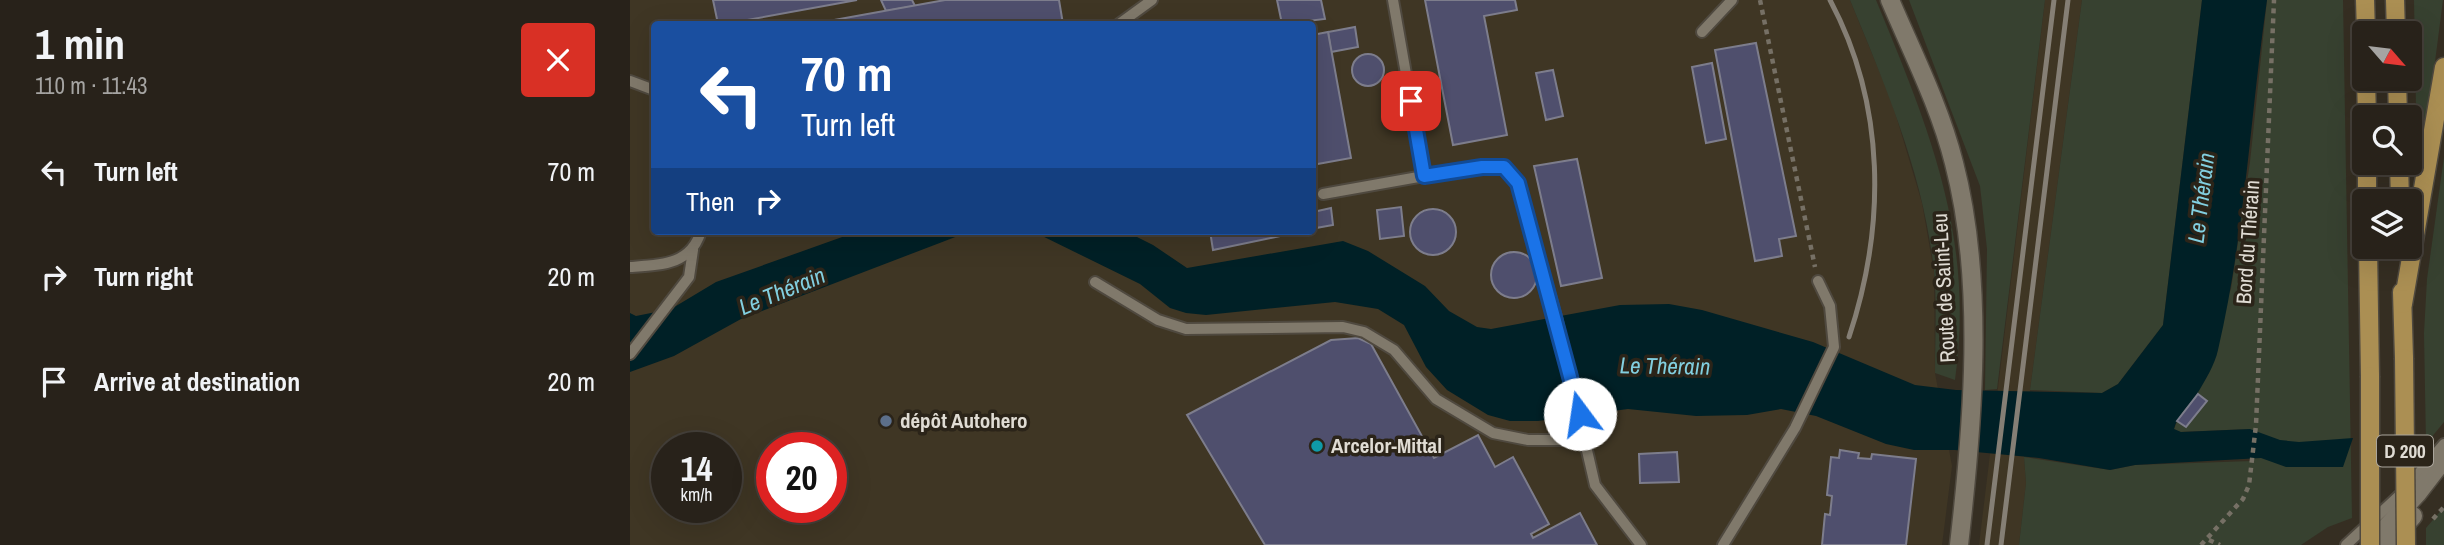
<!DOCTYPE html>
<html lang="en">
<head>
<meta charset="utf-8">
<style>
	:root { --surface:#28221a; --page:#302a23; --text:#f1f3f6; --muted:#a5a4a2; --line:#443f39 }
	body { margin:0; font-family:"Archivo Narrow",sans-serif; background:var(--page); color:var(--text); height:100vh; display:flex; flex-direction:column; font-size:26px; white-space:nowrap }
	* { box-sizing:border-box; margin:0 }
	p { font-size:23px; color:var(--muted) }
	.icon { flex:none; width:38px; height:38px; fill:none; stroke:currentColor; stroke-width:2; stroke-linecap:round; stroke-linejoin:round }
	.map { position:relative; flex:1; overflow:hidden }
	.details { display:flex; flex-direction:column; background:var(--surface); width:630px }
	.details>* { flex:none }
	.hud { position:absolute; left:21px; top:21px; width:665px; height:214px; border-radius:7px; box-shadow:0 7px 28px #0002,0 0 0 2px var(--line); background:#1a4fa0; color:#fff; overflow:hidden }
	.needle { width:46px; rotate:118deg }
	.tools { position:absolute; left:1722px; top:21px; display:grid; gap:14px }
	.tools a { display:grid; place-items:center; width:70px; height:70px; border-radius:7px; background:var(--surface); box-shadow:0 7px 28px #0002,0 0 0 2px var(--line); font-size:35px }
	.speed { position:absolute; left:21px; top:432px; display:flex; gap:14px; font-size:35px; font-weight:700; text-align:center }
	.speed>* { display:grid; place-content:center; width:91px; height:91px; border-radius:50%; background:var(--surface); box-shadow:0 7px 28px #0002,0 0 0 2px var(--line); line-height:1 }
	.speed small { font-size:18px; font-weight:400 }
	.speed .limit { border:10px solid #d22; background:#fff; color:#111 }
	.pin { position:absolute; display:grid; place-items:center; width:60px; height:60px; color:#fff; margin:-30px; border-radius:14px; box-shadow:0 4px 10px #0006 }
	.me { position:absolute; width:77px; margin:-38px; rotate:346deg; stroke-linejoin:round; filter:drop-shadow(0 0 5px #0008) }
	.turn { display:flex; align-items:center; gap:24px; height:147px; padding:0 35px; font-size:32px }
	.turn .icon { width:91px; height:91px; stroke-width:2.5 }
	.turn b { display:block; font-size:49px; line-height:60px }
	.then { display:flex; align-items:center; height:66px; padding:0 35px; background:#0003; gap:14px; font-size:26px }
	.round { display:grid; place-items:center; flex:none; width:74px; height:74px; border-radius:7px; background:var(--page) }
	.headline { display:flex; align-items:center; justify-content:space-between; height:119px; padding:0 35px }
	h1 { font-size:42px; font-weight:700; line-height:52px }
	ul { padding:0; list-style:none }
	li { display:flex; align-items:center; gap:21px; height:105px; padding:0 35px }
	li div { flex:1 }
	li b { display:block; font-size:26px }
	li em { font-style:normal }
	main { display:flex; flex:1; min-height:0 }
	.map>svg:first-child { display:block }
	.built { fill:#3f3624; fill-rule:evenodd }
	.green { fill:#374130 }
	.water { fill:#002026 }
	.building { fill:#4f4f6d; stroke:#7d7d8c; stroke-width:2 }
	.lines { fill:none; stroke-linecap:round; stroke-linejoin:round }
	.service-casing { stroke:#4f493f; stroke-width:14 }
	.minor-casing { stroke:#4f493f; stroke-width:21 }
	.secondary-casing { stroke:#4f493f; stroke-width:21 }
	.primary-casing { stroke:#4f493f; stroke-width:21 }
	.path { stroke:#767065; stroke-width:4.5; stroke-dasharray:5 5; stroke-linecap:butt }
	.service { stroke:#80796b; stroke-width:10 }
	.minor { stroke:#80796b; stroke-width:18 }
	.secondary { stroke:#80796b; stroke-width:18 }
	.primary { stroke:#ab8f53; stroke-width:18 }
	.rail { stroke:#857f75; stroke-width:5 }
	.primary-bridge-casing { stroke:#4f493f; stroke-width:21; stroke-linecap:butt }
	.primary-bridge { stroke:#ab8f53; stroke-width:18 }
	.route-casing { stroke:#114b97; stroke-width:18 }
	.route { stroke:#1a73e8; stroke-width:12 }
	.service-dot { fill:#5c6f8a; stroke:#2b2419; stroke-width:2.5 }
	.culture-dot { fill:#0f9aa8; stroke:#2b2419; stroke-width:2.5 }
	.labels { text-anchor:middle; stroke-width:7; stroke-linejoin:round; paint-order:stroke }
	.shield { fill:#2b2419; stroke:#aaa59c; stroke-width:2 }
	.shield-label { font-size:19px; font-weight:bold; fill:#e0dcd4 }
	.street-label { font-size:21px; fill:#e0dcd4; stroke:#2b2419 }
	.poi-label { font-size:21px; font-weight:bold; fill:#e0dcd4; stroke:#2b2419; text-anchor:start }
	.water-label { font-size:23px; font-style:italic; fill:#82cfe0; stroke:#2b2419 }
</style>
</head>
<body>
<main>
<section class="details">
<div class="headline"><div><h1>1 min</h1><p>110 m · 11:43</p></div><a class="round" style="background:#d93025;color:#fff"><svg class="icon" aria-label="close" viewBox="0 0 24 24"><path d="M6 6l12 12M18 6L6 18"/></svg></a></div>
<ul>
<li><svg class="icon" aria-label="left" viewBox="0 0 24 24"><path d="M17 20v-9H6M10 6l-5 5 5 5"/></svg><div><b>Turn left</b></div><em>70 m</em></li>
<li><svg class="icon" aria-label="right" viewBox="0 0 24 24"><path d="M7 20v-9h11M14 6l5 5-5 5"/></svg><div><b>Turn right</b></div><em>20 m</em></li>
<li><svg class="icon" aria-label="arrive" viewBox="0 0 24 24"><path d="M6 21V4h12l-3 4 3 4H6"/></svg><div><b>Arrive at destination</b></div><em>20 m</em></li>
</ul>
</section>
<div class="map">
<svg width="1814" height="545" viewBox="0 0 1814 545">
	<rect width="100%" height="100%" fill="#352e22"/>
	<g class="built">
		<path d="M0 0H1220L1262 102 1292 203 1304 272 1305 373 1322 466 1312 545H0ZM24 24H682V231H24ZM37 448H96V508H37ZM142 448H201V508H142Z"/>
		<polygon points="1415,0 1452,0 1400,390 1394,457 1396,483 1389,545 1349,545"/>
	</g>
	<g class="green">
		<path d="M1220 0H1246C1299 128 1345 238 1325 380L1305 373C1305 340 1307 304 1304 271 1294 176 1256 87 1220 0Z"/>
		<polygon points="1279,0 1415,0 1367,389 1355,390 1357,249 1350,186"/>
		<polygon points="1452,0 1572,0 1533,325 1488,384 1472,393 1400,390"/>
		<polygon points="1637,0 1713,0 1722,518 1698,527 1671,545 1389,545 1396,483 1394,457 1480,470 1505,465 1622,461 1620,429 1550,432 1544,429 1601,289 1620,162"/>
		<polygon points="1784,0 1813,0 1799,108 1795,119 1790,120 1786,107"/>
		<polygon points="1814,157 1814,422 1796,444 1794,333 1797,279"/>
		<polygon points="1814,507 1814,545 1796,545 1796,528"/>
	</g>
	<g class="water">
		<path d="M1572 0H1637C1620 117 1615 234 1588 350 1585 364 1575 381 1567 394 1560 405 1547 415 1544 429L1551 432 1620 429 1650 440 1669 442 1723 438 1713 467H1656L1631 458 1505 465 1480 470 1409 458 1325 450H1284L1256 444 1186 416 1151 409 1117 415 1066 416 998 409 908 421H880L858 415 817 390 796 367 774 325 748 309 705 302 576 315 556 313 540 308 510 284 402 231H495L523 245 557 268 713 241 738 251 795 286 819 311 847 327 861 329 990 305 1039 304 1072 310 1183 342 1285 385 1326 390 1472 393 1488 384 1533 325Z"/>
		<polygon points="229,231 341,231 111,319 44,356 0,372 0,313 6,316 41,309 86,282"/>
	</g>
	<g class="building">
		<polygon points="83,0 227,0 95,24 88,24"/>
		<polygon points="251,0 282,0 285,6 256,11"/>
		<polygon points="315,0 429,0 433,24 182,24"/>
		<polygon points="647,0 691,0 695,19 652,24"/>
		<polygon points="795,0 885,0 887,10 854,16 877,135 823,145"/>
		<polygon points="725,27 728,47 701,52 698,32"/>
		<polygon points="698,32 721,158 682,165 682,35"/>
		<polygon points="1126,43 1166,236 1149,239 1152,256 1125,261 1085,50"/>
		<circle cx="738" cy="70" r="16"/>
		<polygon points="1082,63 1096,139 1076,143 1062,67"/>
		<polygon points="923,70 933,116 916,120 906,73"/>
		<polygon points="947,159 972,278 931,286 904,166"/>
		<polygon points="771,207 774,236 750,239 747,210"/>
		<polygon points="701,208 703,225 686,228 683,212"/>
		<circle cx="803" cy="232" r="23"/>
		<polygon points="580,231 654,231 655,235 583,250"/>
		<circle cx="884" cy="275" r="23"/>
		<polygon points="728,338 741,344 804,458 848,435 865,467 883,457 919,524 901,534 903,538 950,513 967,545 635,545 557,415 701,340"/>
		<polygon points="1568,394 1577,401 1556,427 1547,421"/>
		<polygon points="1210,450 1229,453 1228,458 1241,459 1242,454 1286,459 1276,545 1192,545 1195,514 1200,515 1202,496 1197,495 1201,457 1209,458"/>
		<polygon points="1047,452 1049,482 1010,483 1009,454"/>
	</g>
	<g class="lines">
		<defs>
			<g id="service">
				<polyline points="489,24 522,0"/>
				<polyline points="1072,32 1102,0"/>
				<polyline points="0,81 24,90"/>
				<polyline points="794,176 852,167 874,167 888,183 926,317 965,485 1011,545"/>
				<polyline points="693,194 794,176 763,0"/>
				<path d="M0 267C31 265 61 265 71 231"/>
				<polyline points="465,282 528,320 556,329 713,327 734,332 764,350 806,399 863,433 898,440 955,440"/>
				<polyline points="0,354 59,277 63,250"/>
				<polyline points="1093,545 1165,428 1204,347 1200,306 1188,281"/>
				<polyline points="1716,545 1771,494 1814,444"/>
			</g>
			<path id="minor" d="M1260 0C1283 54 1310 107 1324 163 1355 282 1343 424 1329 545"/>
			<g id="secondary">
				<polyline points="1740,545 1787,494 1814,459"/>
				<polyline points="1757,545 1783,516"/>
			</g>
			<g id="primary">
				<polyline points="1735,0 1736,33"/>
				<polyline points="1765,0 1766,33"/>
				<polyline points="1736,79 1737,117"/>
				<polyline points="1767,79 1768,117"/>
				<polyline points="1737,163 1737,201"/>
				<polyline points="1769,163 1770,201"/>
				<polyline points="1738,247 1740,376"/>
				<polyline points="1772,292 1774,358"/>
				<polyline points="1773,304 1814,67"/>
			</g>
		</defs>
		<use href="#service" class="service-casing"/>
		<use href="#minor" class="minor-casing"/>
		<use href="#secondary" class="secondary-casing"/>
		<use href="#primary" class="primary-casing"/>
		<g class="path">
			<polyline points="1130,0 1185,267"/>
			<polyline points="1803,519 1814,507"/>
			<polyline points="1579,540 1590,545"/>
			<polyline points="1571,545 1613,499 1619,485 1626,425 1644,0"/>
		</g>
		<use href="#service" class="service"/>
		<use href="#minor" class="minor"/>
		<use href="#secondary" class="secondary"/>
		<use href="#primary" class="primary"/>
		<g class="rail">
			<path d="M1200 0C1256 105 1256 226 1219 337"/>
			<polyline points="1357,545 1424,0"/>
			<polyline points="1371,545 1438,0"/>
		</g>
		<defs>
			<g id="primary-bridge">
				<polyline points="1774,358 1776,545"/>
				<polyline points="1740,376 1740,545"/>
			</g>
		</defs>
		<use href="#primary-bridge" class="primary-bridge-casing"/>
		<use href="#primary-bridge" class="primary-bridge"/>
	</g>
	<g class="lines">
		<defs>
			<polyline id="route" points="781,101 794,176 852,167 874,167 888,183 950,414"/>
		</defs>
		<use href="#route" class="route-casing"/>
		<use href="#route" class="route"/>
	</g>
	<circle class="service-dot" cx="256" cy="421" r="7"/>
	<circle class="culture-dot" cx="687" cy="446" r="7"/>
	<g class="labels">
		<rect class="shield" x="1747" y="435.5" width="56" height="31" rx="5"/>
		<g class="shield-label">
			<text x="1775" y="458">D 200</text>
		</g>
		<g class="street-label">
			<text transform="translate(1618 242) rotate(-86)" y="7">Bord du Thérain</text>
			<text transform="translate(1314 288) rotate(-93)" y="7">Route de Saint-Leu</text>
		</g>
		<g class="poi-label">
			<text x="270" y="428">dépôt Autohero</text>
			<text x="701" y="453">Arcelor-Mittal</text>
		</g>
		<g class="water-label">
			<text transform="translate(1571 198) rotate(-83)" y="8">Le Thérain</text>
			<text transform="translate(152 291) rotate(-22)" y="8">Le Thérain</text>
			<text transform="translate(1035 366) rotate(1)" y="8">Le Thérain</text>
		</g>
	</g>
</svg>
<div class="tools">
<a><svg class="needle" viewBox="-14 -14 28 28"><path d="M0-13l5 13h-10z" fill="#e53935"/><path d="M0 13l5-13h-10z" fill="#a5a4a2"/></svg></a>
<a><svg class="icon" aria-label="search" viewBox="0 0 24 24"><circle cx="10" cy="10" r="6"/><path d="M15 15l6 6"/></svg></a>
<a><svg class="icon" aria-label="layers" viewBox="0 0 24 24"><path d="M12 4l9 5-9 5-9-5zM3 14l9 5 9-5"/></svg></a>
</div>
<div class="speed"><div>14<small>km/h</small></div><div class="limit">20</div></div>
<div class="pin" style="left:781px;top:101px;background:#d93025"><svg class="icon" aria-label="arrive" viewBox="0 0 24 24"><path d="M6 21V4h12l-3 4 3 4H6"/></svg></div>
<svg class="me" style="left:950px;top:414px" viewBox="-20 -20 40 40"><circle r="19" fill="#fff"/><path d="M0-13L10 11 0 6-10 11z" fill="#1a73e8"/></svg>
<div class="hud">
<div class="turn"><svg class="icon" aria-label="left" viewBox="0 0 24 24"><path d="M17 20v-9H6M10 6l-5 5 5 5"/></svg><div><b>70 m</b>Turn left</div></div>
<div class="then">Then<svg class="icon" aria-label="right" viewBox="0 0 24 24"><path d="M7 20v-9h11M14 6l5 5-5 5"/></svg></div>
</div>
</div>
</main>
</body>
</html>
